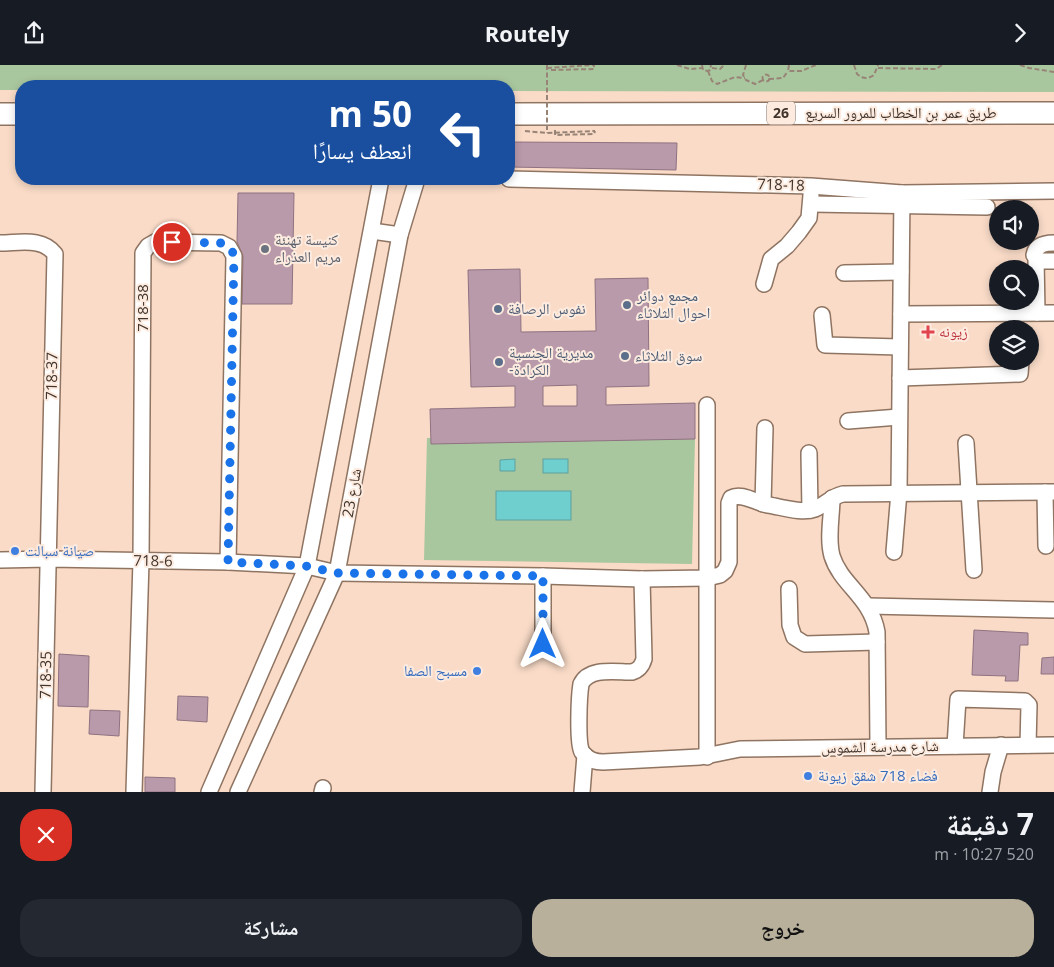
<!DOCTYPE html>
<html lang="ar">
<head>
<meta charset="utf-8">
<style>
	:root { --surface:#171b24; --page:#242831; --text:#f1f3f6; --muted:#9ea1a6; --accent:#b9b09c }
	body { margin:0; font-family:"Open Sans","Noto Naskh Arabic",sans-serif; background:var(--page); color:var(--text); direction:rtl; height:100vh; display:flex; flex-direction:column; font-size:19px; white-space:nowrap }
	* { box-sizing:border-box; margin:0 }
	p { font-size:16px; color:var(--muted) }
	.icon { flex:none; width:28px; height:28px; fill:none; stroke:currentColor; stroke-width:2; stroke-linecap:round; stroke-linejoin:round }
	.map { position:relative; height:727px; overflow:hidden; direction:ltr }
	.side { display:flex; flex-direction:column; background:var(--surface); flex:1 }
	.side>* { flex:none }
	.guide { position:absolute; left:15px; top:15px; width:500px; height:105px; border-radius:20px; box-shadow:0 2px 8px #0003; direction:rtl; background:#1a4fa0; color:#fff; overflow:hidden }
	.buttons { position:absolute; left:989px; top:135px; display:grid; gap:10px }
	.buttons a { display:grid; place-items:center; width:50px; height:50px; border-radius:50%; background:var(--surface); box-shadow:0 2px 8px #0003; font-size:25px }
	.pin { position:absolute; display:grid; place-items:center; width:42px; height:42px; color:#fff; margin:-21px; border:2px solid #fff; border-radius:50%; box-shadow:0 1px 5px #0007 }
	.me { position:absolute; width:55px; margin:-28px; rotate:0deg; stroke-linejoin:round; filter:drop-shadow(0 0 4px #0008) }
	.turn { display:flex; align-items:center; gap:18px; height:105px; padding:0 20px; font-size:22px }
	.turn .icon { width:65px; height:65px; stroke-width:2.5 }
	.turn b { display:block; font-size:35px; line-height:42px }
	.round { display:grid; place-items:center; flex:none; width:52px; height:52px; border-radius:20px; background:var(--page) }
	.summary { display:flex; align-items:center; justify-content:space-between; height:85px; padding:0 20px }
	h1 { font-size:30px; font-weight:700; line-height:38px }
	.cta { display:flex; gap:10px; margin-top:auto; padding:10px 20px }
	.cta a { flex:1; height:58px; border-radius:20px; background:var(--accent); color:#111; font-size:20px; font-weight:700; line-height:58px; text-align:center }
	.cta a+a { background:var(--page); color:var(--text) }
	header { display:flex; justify-content:space-between; align-items:center; height:65px; padding:0 20px; background:var(--surface); font-size:22px; font-weight:700 }
	.map>svg:first-child { display:block }
	.green { fill:#a9c79f }
	.water { fill:#6fcece; stroke:#61a09d }
	.building { fill:#b99aaa; stroke:#8f7281; fill-rule:evenodd }
	.lines { fill:none; stroke-linecap:round; stroke-linejoin:round }
	.minor-casing { stroke:#8f7462; stroke-width:18 }
	.highway-casing { stroke:#8f7462; stroke-width:24 }
	.path { stroke:#988476; stroke-width:2; stroke-dasharray:5 2.5; stroke-linecap:butt }
	.minor { stroke:#fff; stroke-width:15 }
	.highway { stroke:#fff; stroke-width:21 }
	.path-bridge { stroke:#988476; stroke-width:2; stroke-dasharray:5 2.5; stroke-linecap:butt }
	.route { stroke:#1a73e8; stroke-width:9; stroke-dasharray:0 16.2 }
	.worship-dot { fill:#6b7280; stroke:#fdebdf; stroke-width:2 }
	.service-dot { fill:#5c6f8a; stroke:#fdebdf; stroke-width:2 }
	.health-dot { fill:#e0444e; stroke:#fdebdf; stroke-width:2 }
	.shop-dot { fill:#3f7fe0; stroke:#fdebdf; stroke-width:2 }
	.labels { text-anchor:middle; stroke-width:4; stroke-linejoin:round; paint-order:stroke }
	.shield { fill:#fdebdf; stroke:#786a61; stroke-width:1 }
	.shield-label { font-size:14px; font-weight:bold; fill:#3f332b }
	.street-label { font-size:15px; fill:#3f332b; stroke:#fdebdf }
	.worship-label { font-size:15px; fill:#5b616d; stroke:#fdebdf; text-anchor:start }
	.service-label { font-size:15px; fill:#4e5e75; stroke:#fdebdf; text-anchor:start }
	.health-label { font-size:15px; fill:#be3a42; stroke:#fdebdf; text-anchor:start }
	.shop-label { font-size:15px; fill:#366cbe; stroke:#fdebdf; text-anchor:start }
</style>
</head>
<body>
<header><svg class="icon" aria-label="forward" viewBox="0 0 24 24"><path d="M9 5l7 7-7 7"/></svg>Routely<svg class="icon" aria-label="share" viewBox="0 0 24 24"><path d="M12 15V3M7 8l5-5 5 5M5 13v7h14v-7"/></svg></header>
<div class="map">
<svg width="1054" height="727" viewBox="0 0 1054 727">
	<rect width="100%" height="100%" fill="#f9dbc7"/>
	<g class="green">
		<polygon points="0,0 1054,0 1054,27 509,26 509,21 21,21 21,25 0,25"/>
		<polygon points="427,373 695,374 692,499 424,495"/>
	</g>
	<g class="water">
		<polygon points="515,394 515,406 500,406 500,395"/>
		<rect x="543" y="394" width="25" height="14"/>
		<rect x="496" y="426" width="75" height="29"/>
	</g>
	<g class="building">
		<polygon points="509,77 677,78 676,105 509,102"/>
		<polygon points="238,128 294,128 292,239 242,239 243,191 237,177"/>
		<path d="M520 204 521 267H522L596 266 595 214 648 213 649 321 606 322V340L695 338V374L431 379 430 344 515 342V321L471 322 468 205ZM577 320V341H543V321Z"/>
		<polygon points="974,565 1028,568 1028,580 1020,580 1018,616 1005,616 1006,611 972,610"/>
		<polygon points="59,589 89,591 88,642 58,641"/>
		<polygon points="1054,592 1054,609 1041,609 1042,593"/>
		<polygon points="178,631 208,632 207,657 177,655"/>
		<polygon points="90,645 120,646 119,671 89,669"/>
		<polygon points="145,712 175,713 175,727 145,727"/>
	</g>
	<g class="lines">
		<defs>
			<g id="minor">
				<polyline points="509,114 811,121 902,128 1054,126"/>
				<polyline points="811,139 987,142"/>
				<polyline points="372,166 400,170"/>
				<path d="M0 178C20 178 42 172 55 189L43 727"/>
				<path d="M1054 178C1044 178 1036 180 1034 190L1039 196H1054"/>
				<polyline points="1036,194 1037,248"/>
				<polyline points="844,208 901,207"/>
				<polyline points="764,219 771,194 787,181 799,167 809,153 811,130"/>
				<polyline points="901,249 1054,248"/>
				<polyline points="822,250 825,280 900,282"/>
				<polyline points="900,313 1020,309 1021,296"/>
				<polyline points="707,340 707,692"/>
				<polyline points="848,356 899,352"/>
				<polyline points="966,378 974,505"/>
				<polyline points="809,388 810,445"/>
				<polyline points="1045,427 1046,481"/>
				<path d="M832 433C832 451 827 473 832 491 841 520 871 532 877 567L878 682"/>
				<polyline points="763,439 765,363"/>
				<polyline points="894,487 899,427 902,128"/>
				<path d="M0 495 49 494 228 497 307 501 337 508 543 511 642 514 707 513 720 510 725 506 729 497V438L731 433C742 427 756 438 768 440 782 442 802 449 815 444 825 440 832 431 843 429L1054 427"/>
				<polyline points="543,511 543,579"/>
				<path d="M642 514 644 594C642 601 639 605 632 607 615 607 589 602 581 619 579 631 577 678 582 687 587 694 595 697 603 697L700 692 740 684 1054 680"/>
				<polyline points="789,524 790,560 794,572 805,579 877,577"/>
				<polyline points="868,541 1054,545"/>
				<polyline points="955,681 958,634 1025,636 1029,640 1028,680"/>
				<polyline points="134,727 141,496 143,188 148,181 155,177 221,178 229,182 234,191 228,497"/>
				<polyline points="209,727 307,501 381,114"/>
				<polyline points="238,727 337,508 400,170 417,114"/>
				<polyline points="322,727 323,723"/>
				<polyline points="582,727 585,690"/>
				<polyline points="990,727 993,707 1001,680"/>
			</g>
			<g id="highway">
				<polyline points="0,49 21,49"/>
				<polyline points="509,49 1054,48"/>
			</g>
		</defs>
		<use href="#minor" class="minor-casing"/>
		<use href="#highway" class="highway-casing"/>
		<g class="path">
			<polyline points="677,0 690,4 702,3"/>
			<polyline points="702,0 703,5 708,6 710,5 711,0"/>
			<polyline points="746,0 743,10 746,15 755,19 763,15"/>
			<polyline points="789,0 788,6 801,6 816,0"/>
			<path d="M854 0 857 9C863 14 868 14 874 10L878 0"/>
			<polyline points="1020,0 1029,3 1054,7"/>
			<polyline points="547,3 593,0"/>
			<polyline points="712,3 720,4 724,0"/>
			<polyline points="878,3 936,4 942,0"/>
			<polyline points="551,5 594,4 594,0"/>
			<polyline points="708,6 712,16 717,19 735,12 745,13"/>
			<circle cx="766" cy="13" r="3.5"/>
			<polyline points="769,14 783,13 788,6"/>
			<polyline points="555,65 555,70 594,69 595,66"/>
		</g>
		<use href="#minor" class="minor"/>
		<use href="#highway" class="highway"/>
		<g class="path-bridge">
			<polyline points="547,0 547,68"/>
			<polyline points="525,66 547,68 595,66"/>
		</g>
	</g>
	<g class="lines">
		<polyline class="route" points="172,177 221,178 230,182 234,190 228,497 306,501 337,508 543,511 543,579"/>
	</g>
	<circle class="worship-dot" cx="265" cy="184" r="5"/>
	<g class="service-dot">
		<circle cx="627" cy="240" r="5"/>
		<circle cx="498" cy="244" r="5"/>
		<circle cx="625" cy="291" r="5"/>
		<circle cx="499" cy="297" r="5"/>
	</g>
	<path class="health-dot" d="M925.5 259.5h5v5h5v5h-5v5h-5v-5h-5v-5h5z"/>
	<g class="shop-dot">
		<circle cx="15" cy="486" r="5"/>
		<circle cx="477" cy="606" r="5"/>
		<circle cx="808" cy="711" r="5"/>
	</g>
	<g class="labels">
		<rect class="shield" x="767" y="36.5" width="28" height="23" rx="4"/>
		<g class="shield-label">
			<text x="781" y="53">26</text>
		</g>
		<g class="street-label">
			<text x="901" y="53">طريق عمر بن الخطاب للمرور السريع</text>
			<text transform="translate(781 120) rotate(2)" y="5">718-18</text>
			<text transform="translate(143 243) rotate(-90)" y="5">718-38</text>
			<text transform="translate(52 311) rotate(-89)" y="5">718-37</text>
			<text transform="translate(352 428) rotate(-80)" y="5">شارع 23</text>
			<text transform="translate(153 496) rotate(1)" y="5">718-6</text>
			<text transform="translate(46 610) rotate(-89)" y="5">718-35</text>
			<text transform="translate(880 682) rotate(-1)" y="5">شارع مدرسة الشموس</text>
		</g>
		<g class="worship-label">
			<text x="275" y="180">كنيسة تهنئة<tspan x="275" dy="17">مريم العذراء</tspan></text>
		</g>
		<g class="service-label">
			<text x="637" y="236">مجمع دوائر<tspan x="637" dy="17">احوال الثلاثاء</tspan></text>
			<text x="508" y="249">نفوس الرصافة</text>
			<text x="509" y="293">مديرية الجنسية<tspan x="509" dy="17">-الكرادة</tspan></text>
			<text x="635" y="296">سوق الثلاثاء</text>
		</g>
		<g class="health-label">
			<text x="939" y="272">زيونه</text>
		</g>
		<g class="shop-label">
			<text x="25" y="491">صيانة سبالت</text>
			<text x="467" y="611" text-anchor="end">مسبح الصفا</text>
			<text x="818" y="716">فضاء 718 شقق زيونة</text>
		</g>
	</g>
</svg>
<div class="buttons">
<a><svg class="icon" aria-label="sound" viewBox="0 0 24 24"><path d="M4 9h4l5-4v14l-5-4H4zM17 9q2 3 0 6"/></svg></a>
<a><svg class="icon" aria-label="search" viewBox="0 0 24 24"><circle cx="10" cy="10" r="6"/><path d="M15 15l6 6"/></svg></a>
<a><svg class="icon" aria-label="layers" viewBox="0 0 24 24"><path d="M12 4l9 5-9 5-9-5zM3 14l9 5 9-5"/></svg></a>
</div>
<div class="pin" style="left:172px;top:177px;background:#d93025"><svg class="icon" aria-label="arrive" viewBox="0 0 24 24"><path d="M6 21V4h12l-3 4 3 4H6"/></svg></div>
<svg class="me" style="left:543px;top:579px" viewBox="-20 -20 40 40"><path d="M0-17L14 15 0 8-14 15z" fill="#1a73e8" stroke="#fff" stroke-width="4"/></svg>
<div class="guide">
<div class="turn"><svg class="icon" aria-label="left" viewBox="0 0 24 24"><path d="M17 20v-9H6M10 6l-5 5 5 5"/></svg><div><b>50 m</b>انعطف يسارًا</div></div>
</div>
</div>
<section class="side">
<div class="summary"><div><h1>7 دقيقة</h1><p>520 m · 10:27</p></div><a class="round" style="background:#d93025;color:#fff"><svg class="icon" aria-label="close" viewBox="0 0 24 24"><path d="M6 6l12 12M18 6L6 18"/></svg></a></div>
<div class="cta"><a>خروج</a><a>مشاركة</a></div>
</section>
</body>
</html>
